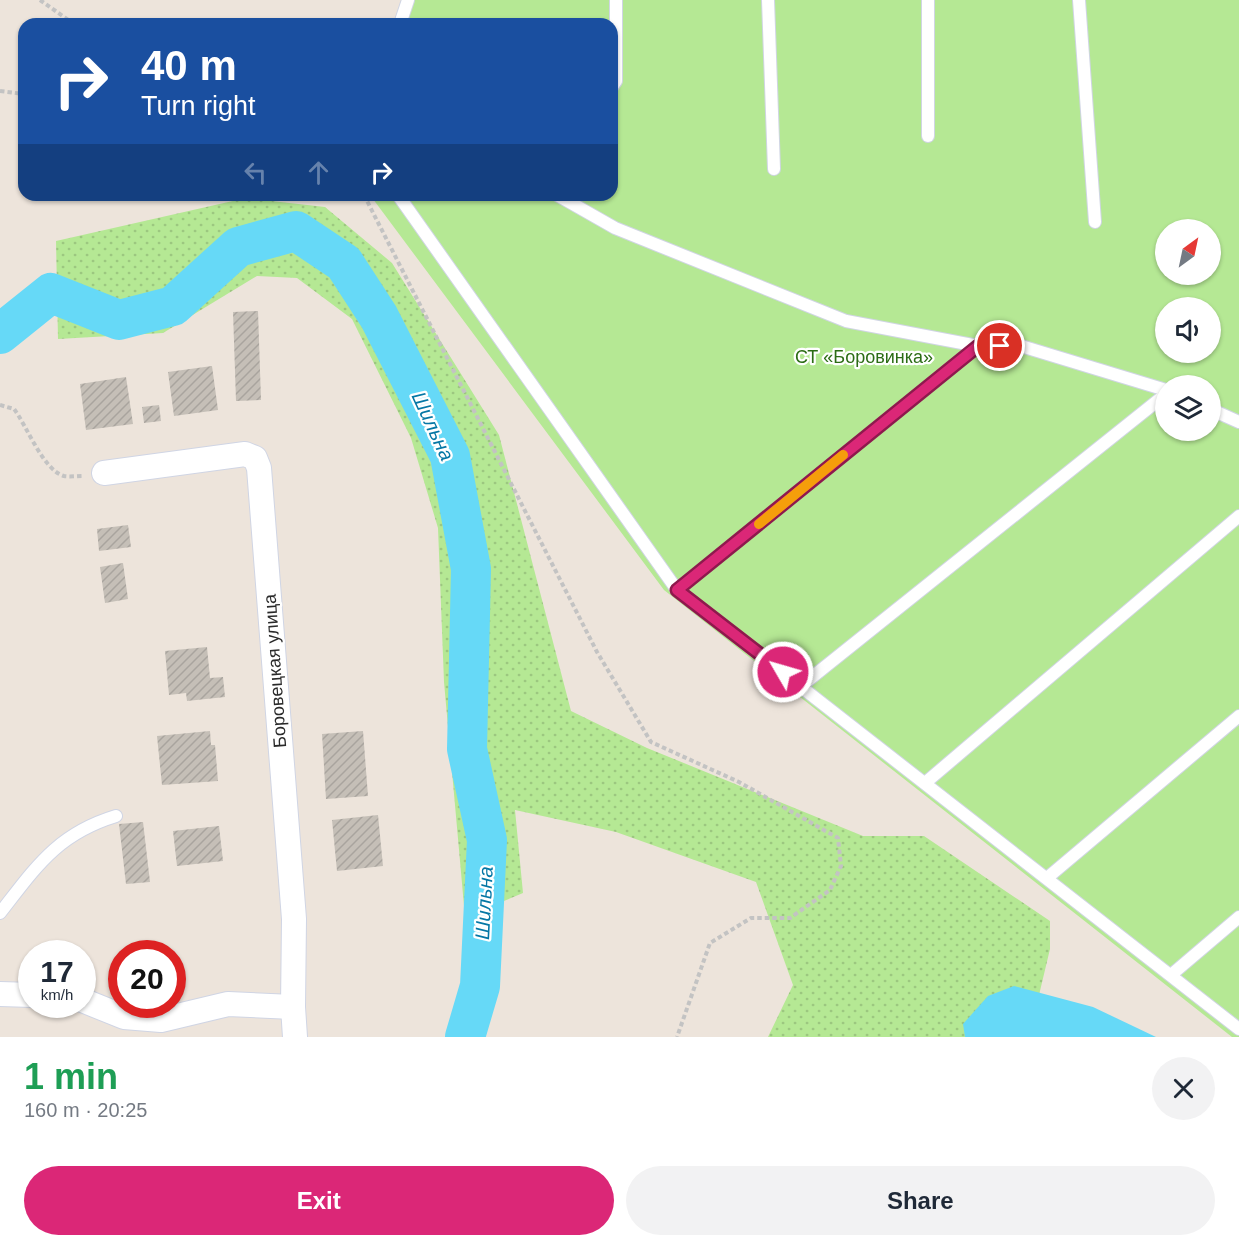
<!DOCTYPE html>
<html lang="en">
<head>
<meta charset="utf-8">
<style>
	:root { --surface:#fff; --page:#f2f2f3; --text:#1f2937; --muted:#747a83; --accent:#db2777 }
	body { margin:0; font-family:Helvetica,sans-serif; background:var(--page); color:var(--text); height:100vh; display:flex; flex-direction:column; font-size:22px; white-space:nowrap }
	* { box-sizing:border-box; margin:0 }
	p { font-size:20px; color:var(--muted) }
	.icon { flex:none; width:33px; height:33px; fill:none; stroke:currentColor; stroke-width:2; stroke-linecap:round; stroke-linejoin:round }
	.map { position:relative; height:1037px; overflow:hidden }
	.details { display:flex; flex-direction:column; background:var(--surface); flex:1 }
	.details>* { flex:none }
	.top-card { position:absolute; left:18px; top:18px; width:600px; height:183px; border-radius:18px; box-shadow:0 2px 4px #0004; background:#1a4fa0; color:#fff; overflow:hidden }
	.needle { width:39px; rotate:33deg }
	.tools { position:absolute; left:1155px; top:219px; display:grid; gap:12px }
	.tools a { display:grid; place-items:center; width:66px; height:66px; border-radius:50%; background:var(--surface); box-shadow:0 2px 4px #0004; font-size:30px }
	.speed { position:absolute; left:18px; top:940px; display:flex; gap:12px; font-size:30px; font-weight:700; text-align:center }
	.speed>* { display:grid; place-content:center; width:78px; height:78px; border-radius:50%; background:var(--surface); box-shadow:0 2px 4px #0004; line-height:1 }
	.speed small { font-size:15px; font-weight:400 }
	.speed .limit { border:9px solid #d22; background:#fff; color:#111 }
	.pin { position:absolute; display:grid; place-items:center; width:51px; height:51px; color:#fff; margin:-26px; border:3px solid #fff; border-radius:50%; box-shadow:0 2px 6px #0007 }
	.me { position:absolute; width:66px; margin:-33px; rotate:308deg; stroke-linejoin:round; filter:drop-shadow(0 0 4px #0008) }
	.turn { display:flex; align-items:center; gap:21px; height:126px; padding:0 24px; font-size:27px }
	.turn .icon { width:78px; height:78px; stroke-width:2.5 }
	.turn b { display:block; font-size:42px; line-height:51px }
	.lanes { display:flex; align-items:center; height:57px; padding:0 24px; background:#0003; justify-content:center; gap:30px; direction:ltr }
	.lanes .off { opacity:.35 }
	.round { display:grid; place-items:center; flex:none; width:63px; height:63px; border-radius:32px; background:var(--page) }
	.summary { display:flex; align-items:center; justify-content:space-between; height:102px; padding:0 24px }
	h1 { font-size:36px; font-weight:600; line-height:45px; color:#1e9e55 }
	.action { display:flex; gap:12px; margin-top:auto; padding:12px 24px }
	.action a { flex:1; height:69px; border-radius:36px; background:var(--accent); color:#fff; font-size:24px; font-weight:600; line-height:69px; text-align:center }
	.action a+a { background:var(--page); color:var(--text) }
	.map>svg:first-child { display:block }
	.grass { fill:url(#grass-dots) }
	.garden { fill:#b5e894; fill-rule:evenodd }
	.water { fill:#66d9f7 }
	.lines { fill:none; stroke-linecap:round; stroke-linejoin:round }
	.river { stroke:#66d9f7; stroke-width:40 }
	.building { fill:url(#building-hatch) }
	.lane-casing { stroke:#d0d5e4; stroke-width:14 }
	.street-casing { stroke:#d0d5e4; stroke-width:26 }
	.path { stroke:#c3c3c3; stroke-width:4; stroke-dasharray:4.5 3; stroke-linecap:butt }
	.lane { stroke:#fff; stroke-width:12 }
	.street { stroke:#fff; stroke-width:24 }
	.route-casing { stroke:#8e194d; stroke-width:15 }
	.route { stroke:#db2777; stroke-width:10 }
	.slow { stroke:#f59e0b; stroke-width:10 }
	.labels { text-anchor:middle; stroke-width:4.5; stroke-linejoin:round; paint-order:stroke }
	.park-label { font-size:18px; fill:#2c6d15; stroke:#fff }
	.street-label { font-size:18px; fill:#2a2a2a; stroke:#fff }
	.water-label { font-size:20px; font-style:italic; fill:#0477a5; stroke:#fff }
</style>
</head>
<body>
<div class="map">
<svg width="1239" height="1037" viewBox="0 0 1239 1037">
	<defs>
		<pattern id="grass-dots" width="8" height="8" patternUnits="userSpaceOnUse" patternTransform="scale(1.5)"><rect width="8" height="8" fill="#b5e894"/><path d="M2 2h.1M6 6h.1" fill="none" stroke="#9cc780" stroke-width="1.8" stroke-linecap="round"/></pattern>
		<pattern id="building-hatch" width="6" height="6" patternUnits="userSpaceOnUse" patternTransform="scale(1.5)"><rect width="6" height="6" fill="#c5bfb7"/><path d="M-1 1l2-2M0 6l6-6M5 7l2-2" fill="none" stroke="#a9a49e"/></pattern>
	</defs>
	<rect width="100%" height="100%" fill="#ede4db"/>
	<polygon class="grass" points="246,198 325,207 392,263 499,435 571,711 647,748 863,836 924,836 1050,921 1050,949 1029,1037 768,1037 793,985 756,882 616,832 515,810 523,893 465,917 444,682 438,528 411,438 352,319 297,278 257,276 163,333 58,339 56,241"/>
	<path class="garden" d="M413 0H1239V1037H1232L664 590 370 195H612V24H406ZM1166 230H1210V274H1166ZM1166 308H1210V352H1166ZM1166 386H1210V430H1166Z"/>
	<polygon class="water" points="1014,986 1093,1007 1156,1037 965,1037 963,1024 988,996"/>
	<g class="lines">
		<polyline class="river" points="0,334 51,293 119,320 173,306 238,247 296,231 344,263 379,317 450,456 471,569 467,749 487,840 480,986 465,1037"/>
	</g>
	<g class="building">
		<polygon points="258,311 261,400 236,401 233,312"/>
		<polygon points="212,366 218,410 174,416 168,372"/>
		<polygon points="126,377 133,424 86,430 80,384"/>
		<polygon points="159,405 161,421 144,423 142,407"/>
		<polygon points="128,525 131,547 99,551 97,529"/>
		<polygon points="123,563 128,599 105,603 100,567"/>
		<polygon points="207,647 210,678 223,677 225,697 187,701 186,693 169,695 165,651"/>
		<polygon points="210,731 211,745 215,745 218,781 162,785 157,736"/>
		<polygon points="363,731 368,796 326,799 322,734"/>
		<polygon points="378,815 383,866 337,871 332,820"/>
		<polygon points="143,822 150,882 126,884 119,824"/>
		<polygon points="219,826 223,861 177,866 173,831"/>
	</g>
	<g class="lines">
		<defs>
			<g id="lane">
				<polyline points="768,0 774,169"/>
				<polyline points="1079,0 1095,222"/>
				<polyline points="400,24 408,0"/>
				<polyline points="612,87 616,81 616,0"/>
				<polyline points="928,136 928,0"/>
				<polyline points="398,195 677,590 1239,1029"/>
				<polyline points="557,195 615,228 846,321 978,346 1021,346 1166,390"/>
				<polyline points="1210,409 1239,422"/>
				<polyline points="677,590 978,346"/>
				<polyline points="801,686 1166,394"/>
				<polyline points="925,783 1239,516"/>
				<polyline points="1047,878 1239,716"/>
				<path d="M0 913C36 867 57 834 116 816"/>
				<polyline points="1171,975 1239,917"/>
			</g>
			<g id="street">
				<polyline points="104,473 245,454 255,458 259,468 294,919 293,1007 295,1037"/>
				<polyline points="0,994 32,995"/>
				<polyline points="82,1000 124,1017 161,1020 228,1004 293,1007"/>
			</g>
		</defs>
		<use href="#lane" class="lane-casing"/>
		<use href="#street" class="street-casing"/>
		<g class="path">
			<polyline points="40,0 74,24"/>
			<polyline points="0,91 24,94"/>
			<polyline points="364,195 597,652 651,742 739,782 838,838 841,866 830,890 790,918 751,918 710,943 677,1037"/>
			<path d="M0 405 14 409C27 426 43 470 64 476 69 477 77 476 83 476"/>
		</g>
		<use href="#lane" class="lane"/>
		<use href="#street" class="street"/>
	</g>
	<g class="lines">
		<defs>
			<polyline id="route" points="783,672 677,590 978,346 1000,346"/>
		</defs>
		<use href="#route" class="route-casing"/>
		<use href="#route" class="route"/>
		<polyline class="slow" points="759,524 843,455"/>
	</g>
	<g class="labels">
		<g class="park-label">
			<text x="864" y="363">СТ «Боровинка»</text>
		</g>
		<g class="street-label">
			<text transform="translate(275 671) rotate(-94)" y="6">Боровецкая улица</text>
		</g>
		<g class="water-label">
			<text transform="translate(433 426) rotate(65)" y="7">Шильна</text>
			<text transform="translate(484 903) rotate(-87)" y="7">Шильна</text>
		</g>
	</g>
</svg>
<div class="tools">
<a><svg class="needle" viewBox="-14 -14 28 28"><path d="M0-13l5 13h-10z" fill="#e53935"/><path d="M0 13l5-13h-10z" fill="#747a83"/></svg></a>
<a><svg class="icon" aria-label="sound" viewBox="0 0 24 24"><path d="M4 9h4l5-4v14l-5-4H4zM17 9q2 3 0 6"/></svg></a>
<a><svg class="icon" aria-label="layers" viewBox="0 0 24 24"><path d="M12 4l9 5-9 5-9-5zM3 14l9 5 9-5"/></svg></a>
</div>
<div class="speed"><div>17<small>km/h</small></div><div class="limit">20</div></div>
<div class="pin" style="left:1000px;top:346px;background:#d93025"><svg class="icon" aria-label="arrive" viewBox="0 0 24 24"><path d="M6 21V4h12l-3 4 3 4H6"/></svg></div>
<svg class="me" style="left:783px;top:672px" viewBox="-20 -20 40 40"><circle r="17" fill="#db2777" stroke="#fff" stroke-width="3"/><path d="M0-11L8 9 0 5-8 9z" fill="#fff"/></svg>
<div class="top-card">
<div class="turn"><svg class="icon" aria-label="right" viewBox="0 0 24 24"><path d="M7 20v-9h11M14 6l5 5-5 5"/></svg><div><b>40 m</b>Turn right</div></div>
<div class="lanes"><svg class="icon off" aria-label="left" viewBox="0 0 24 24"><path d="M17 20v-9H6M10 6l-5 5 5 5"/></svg><svg class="icon off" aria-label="ahead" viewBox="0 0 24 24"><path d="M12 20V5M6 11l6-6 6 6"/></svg><svg class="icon" aria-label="right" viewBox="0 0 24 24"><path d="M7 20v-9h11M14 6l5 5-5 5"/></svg></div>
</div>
</div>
<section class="details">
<div class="summary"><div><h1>1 min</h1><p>160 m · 20:25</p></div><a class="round"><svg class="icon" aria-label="close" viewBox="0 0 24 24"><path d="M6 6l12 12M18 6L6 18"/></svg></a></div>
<div class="action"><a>Exit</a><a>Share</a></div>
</section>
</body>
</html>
